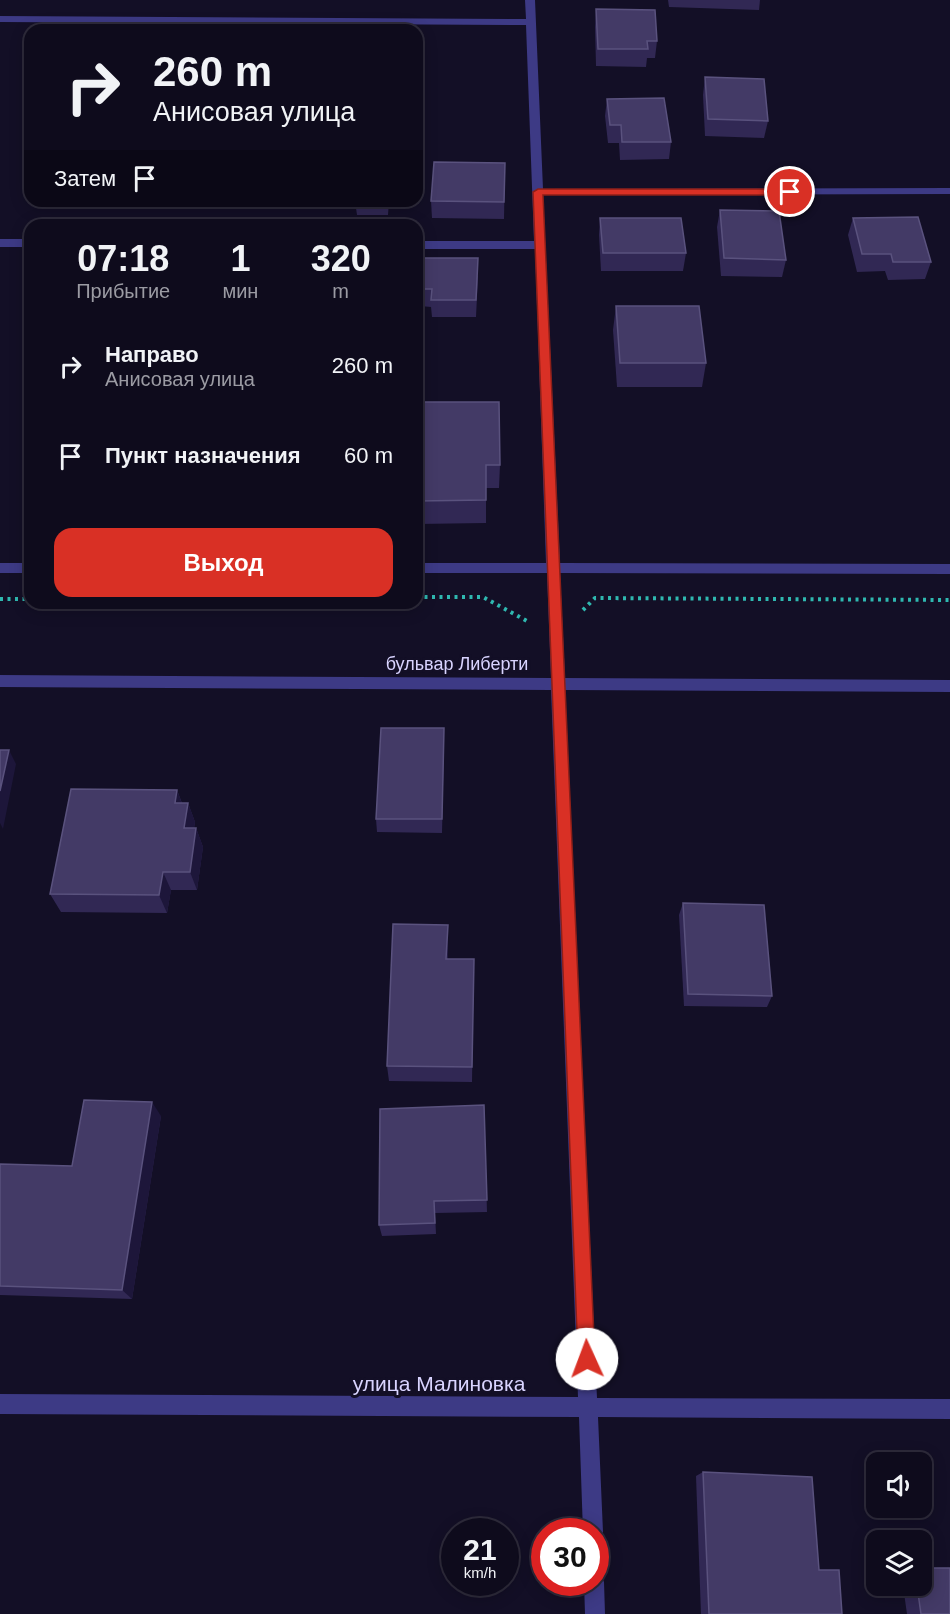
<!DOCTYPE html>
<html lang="ru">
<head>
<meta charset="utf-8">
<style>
	:root { --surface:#0e0b1c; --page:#171425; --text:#f1f3f6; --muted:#9b9ba3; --line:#2e2b3b; --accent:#d93025 }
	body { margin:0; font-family:Helvetica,sans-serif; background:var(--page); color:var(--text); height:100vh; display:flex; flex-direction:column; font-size:22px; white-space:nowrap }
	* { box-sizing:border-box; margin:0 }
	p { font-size:20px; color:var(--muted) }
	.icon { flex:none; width:33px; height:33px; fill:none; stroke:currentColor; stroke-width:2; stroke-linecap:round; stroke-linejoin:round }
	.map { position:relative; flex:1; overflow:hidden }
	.side { position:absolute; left:24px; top:219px; width:399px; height:390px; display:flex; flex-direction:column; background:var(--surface); border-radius:18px; box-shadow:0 3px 15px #0003,0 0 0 2px var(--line) }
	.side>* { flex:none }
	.hud { position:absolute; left:24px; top:24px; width:399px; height:183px; border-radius:18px; box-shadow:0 3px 15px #0003,0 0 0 2px var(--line); background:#0e0b1c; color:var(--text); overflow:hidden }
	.controls { position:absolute; left:866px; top:1452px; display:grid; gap:12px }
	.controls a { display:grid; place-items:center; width:66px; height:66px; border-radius:12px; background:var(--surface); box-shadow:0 3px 15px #0003,0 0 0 2px var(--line); font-size:30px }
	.speed { position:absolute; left:441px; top:1518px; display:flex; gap:12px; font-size:30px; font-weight:700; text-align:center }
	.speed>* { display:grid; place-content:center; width:78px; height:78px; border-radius:50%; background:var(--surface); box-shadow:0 3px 15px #0003,0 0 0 2px var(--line); line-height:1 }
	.speed small { font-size:15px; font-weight:400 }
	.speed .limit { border:9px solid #d22; background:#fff; color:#111 }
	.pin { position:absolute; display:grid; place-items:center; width:51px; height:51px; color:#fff; margin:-26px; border:3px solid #fff; border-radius:50%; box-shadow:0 2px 6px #0007 }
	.me { position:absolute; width:66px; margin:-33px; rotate:358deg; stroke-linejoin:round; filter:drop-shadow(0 0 4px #0008) }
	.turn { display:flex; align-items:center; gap:21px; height:126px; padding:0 30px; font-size:27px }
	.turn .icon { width:78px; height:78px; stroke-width:2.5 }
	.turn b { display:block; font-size:42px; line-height:51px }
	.then { display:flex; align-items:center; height:57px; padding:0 30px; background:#0003; gap:12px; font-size:22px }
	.eta { display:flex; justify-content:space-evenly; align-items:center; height:102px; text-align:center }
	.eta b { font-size:36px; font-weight:700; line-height:42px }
	.button { display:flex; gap:12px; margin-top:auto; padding:12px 30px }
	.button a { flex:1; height:69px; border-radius:18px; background:var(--accent); color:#fff; font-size:24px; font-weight:700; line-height:69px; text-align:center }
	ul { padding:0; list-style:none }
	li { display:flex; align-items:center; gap:18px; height:90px; padding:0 30px }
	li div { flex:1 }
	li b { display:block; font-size:22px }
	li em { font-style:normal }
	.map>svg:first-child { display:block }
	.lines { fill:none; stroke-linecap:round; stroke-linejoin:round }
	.path { stroke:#2fb8b0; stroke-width:4; stroke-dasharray:3 4.5; stroke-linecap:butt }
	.minor { fill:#3d3a85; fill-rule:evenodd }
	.wall { fill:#312854 }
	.shaded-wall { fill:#1d163a }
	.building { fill:#433a66; stroke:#5a527e; stroke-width:1.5 }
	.route { fill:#d93025; stroke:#8d1f18; stroke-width:1.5 }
	.labels { text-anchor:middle; stroke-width:6; stroke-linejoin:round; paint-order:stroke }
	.street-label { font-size:18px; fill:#d9d4ff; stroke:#130f26 }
	.near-street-label { font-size:21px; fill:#d9d4ff; stroke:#130f26 }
</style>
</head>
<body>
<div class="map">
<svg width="950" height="1614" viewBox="0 0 950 1614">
	<rect width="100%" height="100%" fill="#130f26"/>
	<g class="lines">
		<g class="path">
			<polyline points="417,597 483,597 527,621"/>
			<polyline points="0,599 30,599"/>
			<polyline points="583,610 595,598 950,600"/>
		</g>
		<g class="minor">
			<polygon points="525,0 535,0 543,189 950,188 950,194 543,195 560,563 950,564 950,574 560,573 565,678 950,680 950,692 565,690 597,1398 950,1399 950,1419 598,1417 603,1532 600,1539 596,1541 596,1532 583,1532 579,1417 0,1414 0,1394 578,1397 551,690 0,687 0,675 551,678 547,573 417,573 417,563 546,563 535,249 417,249 417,241 534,241 526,25 0,22 0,16 526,19"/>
			<rect x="0" y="239" width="30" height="8"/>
			<rect x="0" y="563" width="30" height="10"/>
			<polygon points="596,1572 601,1575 604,1582 605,1614 585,1614 584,1582 596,1582"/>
		</g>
	</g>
	<g class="wall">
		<polygon points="668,0 760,0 759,10 669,7"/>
		<polygon points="596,9 657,41 655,58 647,58 646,67 596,66 595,27"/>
		<polygon points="705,77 768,121 764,138 705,136 703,95"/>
		<polygon points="607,99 671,142 669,159 620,160 619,143 608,143 605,116"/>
		<polygon points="505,163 504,219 432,218 431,201"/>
		<polygon points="185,201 233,201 232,208 186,207"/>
		<polygon points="355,201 389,201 388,215 357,215"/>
		<polygon points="720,210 786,260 782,277 721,276 717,227"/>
		<polygon points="600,218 686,253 683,271 601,271 599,235"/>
		<polygon points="853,218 931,262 925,279 888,280 885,271 857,272 848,235"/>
		<polygon points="478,276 476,317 432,317 431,307 420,306 419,289"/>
		<polygon points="616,306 706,363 702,387 617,387 613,330"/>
		<polygon points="417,402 500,465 499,488 486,488 486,523 417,524"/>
		<polygon points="444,743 442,833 377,832 376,819"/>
		<polygon points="177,790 182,803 188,803 195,822 194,828 196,828 203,847 197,890 171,890 167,913 61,912 50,894"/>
		<polygon points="683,903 772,996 767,1007 684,1006 679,915"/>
		<polygon points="448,942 448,959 474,959 472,1082 389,1081 387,1066"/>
		<polygon points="484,1105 487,1212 435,1213 436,1234 382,1236 379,1225"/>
		<polygon points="161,1116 132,1299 0,1295 0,1164 72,1166"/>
		<polygon points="703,1472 819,1570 842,1614 701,1614 696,1476"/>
		<polygon points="903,1586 921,1586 950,1614 907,1614"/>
	</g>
	<g class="shaded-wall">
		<polygon points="444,728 444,743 442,833 442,819"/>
		<polygon points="9,750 16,764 3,829 0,823 0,791"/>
		<polygon points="177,790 184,809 175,803"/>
		<polygon points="188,803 195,822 191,847 184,828"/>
		<polygon points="196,828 203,847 197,890 190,872"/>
		<polygon points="163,872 171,890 167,913 159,895"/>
		<polygon points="448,925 448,942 447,975 446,959"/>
		<polygon points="152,1102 161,1116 132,1299 122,1290"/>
	</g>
	<g class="building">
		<polygon points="596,9 655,10 657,41 647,41 648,49 598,49"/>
		<polygon points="230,28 300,28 300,30 229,30"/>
		<polygon points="705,77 764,79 768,121 708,119"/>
		<polygon points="664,98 671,142 622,142 621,125 610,125 607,99"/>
		<polygon points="434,162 505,163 504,202 431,201"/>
		<polygon points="720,210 779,211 786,260 724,258"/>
		<polygon points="918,217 931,262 893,262 891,254 862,254 853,218"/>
		<polygon points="600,218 681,218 686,253 603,253"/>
		<polygon points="422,258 478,258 476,300 431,300 432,289 419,289"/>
		<polygon points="616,306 699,306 706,363 620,363"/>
		<polygon points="417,402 499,402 500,465 486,465 486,500 417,501"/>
		<polygon points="381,728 444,728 442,819 376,819"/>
		<polygon points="0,750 9,750 0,791"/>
		<polygon points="71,789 177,790 175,803 188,803 184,828 196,828 190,872 163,872 159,895 50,894"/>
		<polygon points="683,903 764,905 772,996 688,994"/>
		<polygon points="393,924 448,925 446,959 474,959 472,1067 387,1066"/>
		<polygon points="84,1100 152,1102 122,1290 0,1286 0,1164 72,1166"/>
		<polygon points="484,1105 487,1200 434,1201 435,1223 379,1225 380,1109"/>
		<polygon points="703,1472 812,1477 819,1570 839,1570 842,1614 709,1614"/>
		<polygon points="921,1568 950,1568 950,1614 921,1614 917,1586 921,1586"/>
	</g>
	<polygon class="route" points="538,189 790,189 794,192 790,195 543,195 595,1359 593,1366 587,1368 581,1366 578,1359 533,192"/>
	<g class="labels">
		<g class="street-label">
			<text x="457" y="670">бульвар Либерти</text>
		</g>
		<g class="near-street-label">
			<text x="439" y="1391">улица Малиновка</text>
		</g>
	</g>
</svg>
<div class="controls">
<a><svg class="icon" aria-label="sound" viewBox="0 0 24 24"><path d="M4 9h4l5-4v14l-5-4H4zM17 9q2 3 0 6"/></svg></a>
<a><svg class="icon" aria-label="layers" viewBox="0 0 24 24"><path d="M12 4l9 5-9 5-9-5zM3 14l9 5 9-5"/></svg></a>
</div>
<div class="speed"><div>21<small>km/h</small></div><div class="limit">30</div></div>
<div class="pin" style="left:790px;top:192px;background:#d93025"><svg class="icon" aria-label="arrive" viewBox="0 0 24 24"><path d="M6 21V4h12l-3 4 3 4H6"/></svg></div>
<svg class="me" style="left:587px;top:1359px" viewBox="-20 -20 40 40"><circle r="19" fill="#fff"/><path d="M0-13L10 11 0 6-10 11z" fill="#d93025"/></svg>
<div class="hud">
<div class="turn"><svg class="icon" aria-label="right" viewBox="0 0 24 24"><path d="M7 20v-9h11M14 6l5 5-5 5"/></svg><div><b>260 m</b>Анисовая улица</div></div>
<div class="then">Затем<svg class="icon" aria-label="arrive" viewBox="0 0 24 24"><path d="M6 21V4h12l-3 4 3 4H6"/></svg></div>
</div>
<section class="side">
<div class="eta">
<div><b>07:18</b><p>Прибытие</p></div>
<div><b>1</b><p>мин</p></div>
<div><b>320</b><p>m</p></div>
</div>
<ul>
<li><svg class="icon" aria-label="right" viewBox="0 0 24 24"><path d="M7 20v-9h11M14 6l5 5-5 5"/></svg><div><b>Направо</b><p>Анисовая улица</p></div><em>260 m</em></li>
<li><svg class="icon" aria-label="arrive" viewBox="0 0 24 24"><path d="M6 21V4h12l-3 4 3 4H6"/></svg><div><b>Пункт назначения</b></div><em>60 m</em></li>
</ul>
<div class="button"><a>Выход</a></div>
</section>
</div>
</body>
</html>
